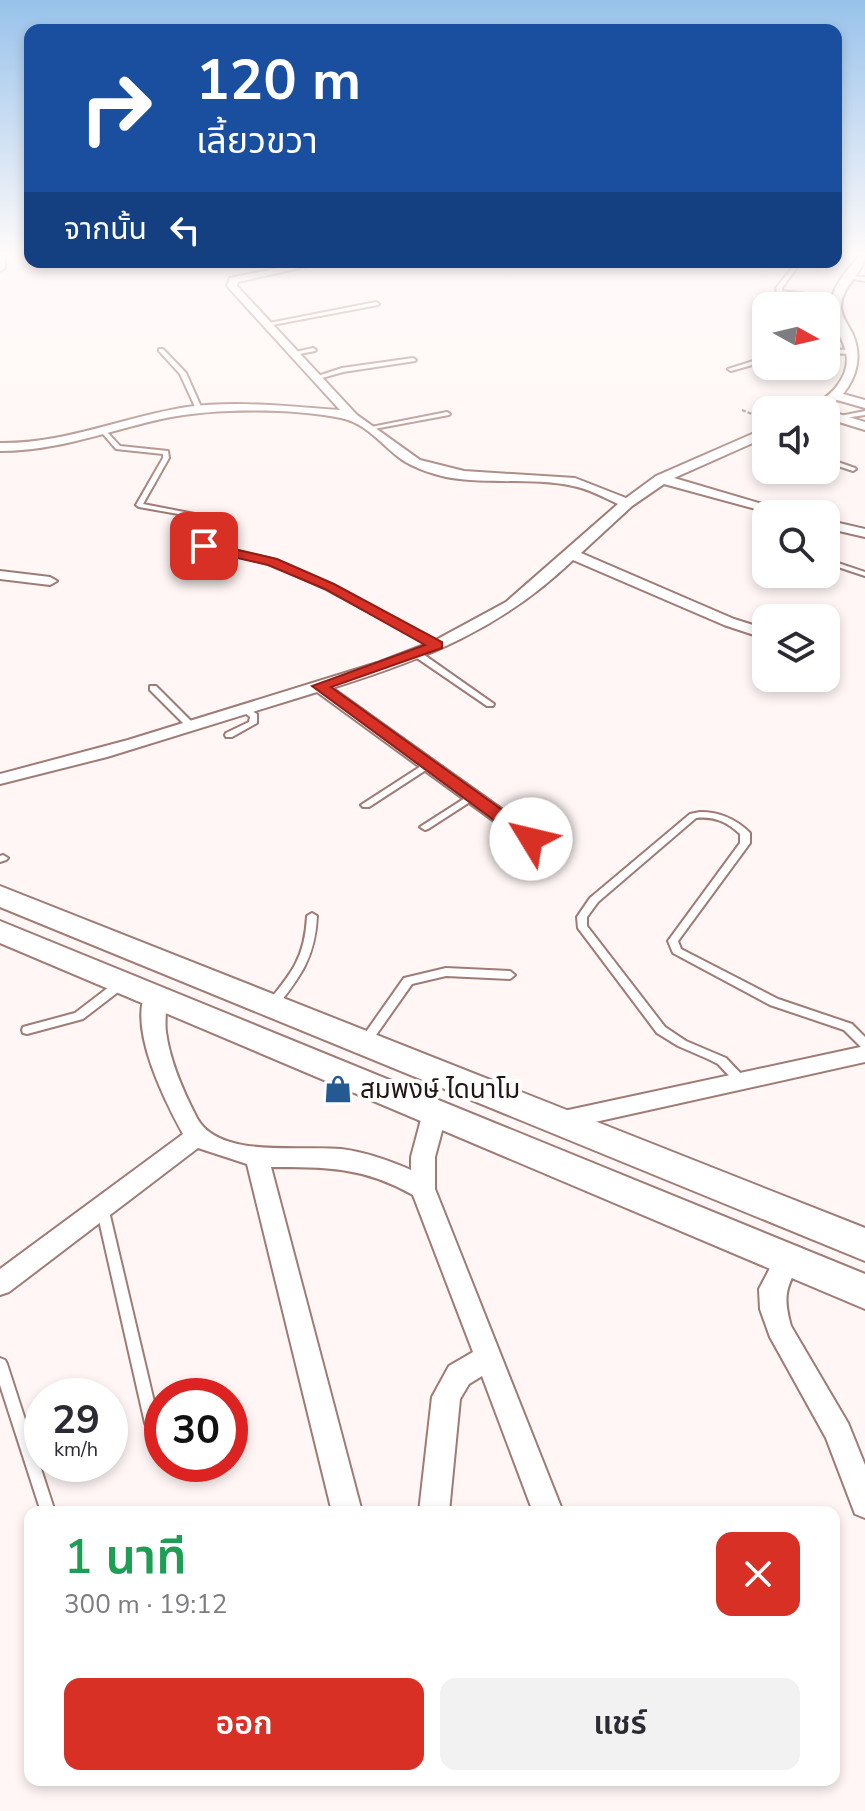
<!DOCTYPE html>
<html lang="th">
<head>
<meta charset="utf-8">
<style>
	:root { --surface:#fff; --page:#f2f2f3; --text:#2b2b33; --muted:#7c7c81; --accent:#d93025 }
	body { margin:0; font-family:"Nunito Sans","Noto Sans Thai",sans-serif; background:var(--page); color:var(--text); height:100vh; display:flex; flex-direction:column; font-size:30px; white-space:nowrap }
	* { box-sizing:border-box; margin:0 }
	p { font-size:26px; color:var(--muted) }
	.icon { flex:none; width:44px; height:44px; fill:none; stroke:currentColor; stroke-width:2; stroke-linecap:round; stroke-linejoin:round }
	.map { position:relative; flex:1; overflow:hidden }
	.panel { position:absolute; left:24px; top:1506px; width:816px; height:280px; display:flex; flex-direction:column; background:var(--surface); border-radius:16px; box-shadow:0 4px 12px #0003 }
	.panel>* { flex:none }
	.guide { position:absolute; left:24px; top:24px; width:818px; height:244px; border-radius:16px; box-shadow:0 4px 12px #0003; background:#1a4fa0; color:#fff; overflow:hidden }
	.needle { width:52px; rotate:98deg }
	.controls { position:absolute; left:752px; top:292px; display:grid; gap:16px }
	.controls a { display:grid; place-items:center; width:88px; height:88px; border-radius:16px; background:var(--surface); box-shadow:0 4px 12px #0003; font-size:40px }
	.speed { position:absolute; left:24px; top:1378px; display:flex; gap:16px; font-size:40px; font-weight:700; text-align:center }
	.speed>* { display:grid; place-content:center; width:104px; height:104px; border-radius:50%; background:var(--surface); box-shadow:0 4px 12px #0003; line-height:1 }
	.speed small { font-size:20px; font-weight:400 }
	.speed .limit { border:12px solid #d22; background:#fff; color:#111 }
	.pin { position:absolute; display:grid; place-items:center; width:68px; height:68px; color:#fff; margin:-34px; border-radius:16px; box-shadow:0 4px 12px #0006 }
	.me { position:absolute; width:88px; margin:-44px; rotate:306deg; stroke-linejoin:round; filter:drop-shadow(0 0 6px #0008) }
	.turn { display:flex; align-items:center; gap:28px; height:168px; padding:0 40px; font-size:36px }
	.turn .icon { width:104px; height:104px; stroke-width:2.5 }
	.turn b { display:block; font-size:56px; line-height:68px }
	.then { display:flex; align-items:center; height:76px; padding:0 40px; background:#0003; gap:16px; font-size:30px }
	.round { display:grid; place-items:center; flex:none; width:84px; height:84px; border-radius:16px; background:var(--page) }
	.head { display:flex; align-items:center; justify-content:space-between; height:136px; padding:0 40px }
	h1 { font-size:48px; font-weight:600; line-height:60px; color:#1e9e55 }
	.primary-button { display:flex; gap:16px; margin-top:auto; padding:16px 40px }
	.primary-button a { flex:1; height:92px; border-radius:16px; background:var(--accent); color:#fff; font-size:32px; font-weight:600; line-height:92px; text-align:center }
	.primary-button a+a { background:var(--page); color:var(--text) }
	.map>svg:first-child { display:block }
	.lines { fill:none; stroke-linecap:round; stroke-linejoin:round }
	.lane-casing { stroke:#9f7b75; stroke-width:4 }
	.street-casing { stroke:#9f7b75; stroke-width:4 }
	.primary-casing { stroke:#9f7b75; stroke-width:4 }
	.path { stroke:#8f8482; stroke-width:2; stroke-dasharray:4 2; stroke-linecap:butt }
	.lane { fill:#fff; fill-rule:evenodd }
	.street { fill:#fff; fill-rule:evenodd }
	.primary { fill:#fff; fill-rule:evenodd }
	.route { fill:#d93025; stroke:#8d1f18; stroke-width:2 }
	.labels { text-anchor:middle; stroke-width:8; stroke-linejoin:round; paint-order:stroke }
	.poi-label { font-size:26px; fill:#231513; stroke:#fff; text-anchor:start }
</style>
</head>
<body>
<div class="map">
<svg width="865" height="1811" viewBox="0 0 865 1811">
	<rect width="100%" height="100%" fill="#fff6f5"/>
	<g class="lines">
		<defs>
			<g id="lane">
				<polygon points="792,268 796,269 782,288 782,291 836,298 838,301 777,293 776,288"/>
				<polygon points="848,276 865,277 865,281 846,278"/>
				<polygon points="376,302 379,304 378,305 267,326 264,324"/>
				<polygon points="313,348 316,350 315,351 294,355 291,353"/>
				<polygon points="159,349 163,349 186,373 202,409 201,410 196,409 180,374 159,351"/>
				<polygon points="826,349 851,350 854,352 851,354 826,353"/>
				<polygon points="766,357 766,361 731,371 728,369"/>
				<polygon points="413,358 416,360 415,361 343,372 315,380 312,378 342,368"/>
				<polygon points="865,411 865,415 838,419 835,417"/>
				<polygon points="447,412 450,414 449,415 374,429 371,427"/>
				<polygon points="103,432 107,432 120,446 168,451 169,458 143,504 200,515 203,541 206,544 275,560 332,585 441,645 440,647 434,647 326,589 270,564 201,548 195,542 195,517 139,507 136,505 163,458 163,454 116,449 103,434"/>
				<polygon points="826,458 855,468 856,469 853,471 826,462"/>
				<polygon points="826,559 865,572 865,576 826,563"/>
				<polygon points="414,652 420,652 494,704 493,706 487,706 414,656"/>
				<polygon points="150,686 156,686 194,724 195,726 194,728 188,728 150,690"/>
				<polygon points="244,706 257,714 257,723 232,737 226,737 225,735 226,733 249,722 250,717 240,709"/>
				<polygon points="429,761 432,762 433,764 432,766 369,807 363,807 361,805"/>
				<polygon points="473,793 476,794 478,796 476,798 428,829 425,830 420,827"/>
				<path d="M700 812C720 812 736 819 750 833V843L678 941 681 949 778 999 852 1024 865 1037V1048L861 1047 844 1030 770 1005 673 953 668 941 740 843V834C727 822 714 816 696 818L598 902 587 917V926L665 1027 686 1041 726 1058 745 1078 747 1081 745 1084H737L718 1064 708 1059 678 1046 657 1033 578 928 577 917 590 898 690 814Z"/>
				<polygon points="3,855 8,858 6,860 0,862 0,856"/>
				<path d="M312 913 317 916C315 958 300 977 275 1009H267L266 1006 267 1003C292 973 305 957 307 916Z"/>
				<polygon points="446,968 510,971 515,975 510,979 446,976 412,984 369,1045 361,1045 359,1042 361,1039 404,978"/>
				<polygon points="122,979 126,980 127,983 126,986 83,1019 27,1034 23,1033 22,1030 23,1027 75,1013 118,980"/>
				<polygon points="102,1202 106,1203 108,1207 159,1423 157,1428 152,1430 147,1428 145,1423 96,1207 98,1203"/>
				<polygon points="0,1358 5,1360 7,1364 55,1512 41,1512 0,1385"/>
			</g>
			<g id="street">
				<polygon points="0,255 5,255 5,268 0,271"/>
				<path d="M860 255H865C864 273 842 285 841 306 841 318 849 325 853 335 862 356 857 377 843 394L865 400V408L837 400 824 410H809C818 402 830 396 837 386 864 351 827 331 831 303 833 285 848 269 860 255Z"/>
				<path d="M306 262H326L238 282 237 286 357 415 420 460 464 471 575 478 626 498 656 476 766 428V437L674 478 796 514H774L664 484 632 506 581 553 734 619 766 629V639L724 625 573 560C501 629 425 659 332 688L538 835 540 839 538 843H524L317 692 107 757 0 784V774L128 740 377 663 434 641 506 602 618 504C603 497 589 489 573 486 531 477 488 485 446 477 430 473 414 468 401 459 382 445 366 423 341 418 292 408 215 408 166 418 110 430 59 451 0 451V443C65 444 123 417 187 407 237 400 290 407 340 410L227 286 230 278Z"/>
				<polygon points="826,410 865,422 865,430 826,418"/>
				<polygon points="826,520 865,529 865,537 826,528"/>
				<polygon points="0,571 50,577 57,581 50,585 0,579"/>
				<path d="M155 987 163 990C169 1001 164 1019 166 1032 170 1062 183 1091 197 1118 219 1159 300 1145 341 1149 365 1152 388 1160 411 1170V1157L423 1112 427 1106 435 1103 443 1106 447 1112 435 1157V1189L563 1512H533L482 1376 469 1384 460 1399 449 1512H419L432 1397 449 1366 473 1352 413 1195C364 1167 326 1167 271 1167L362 1512H332L247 1164 198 1148 9 1292 0 1295V1269L183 1134C165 1101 127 1026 147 990Z"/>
				<polygon points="865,1046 865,1062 559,1130 551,1127 547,1121 551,1115 559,1112"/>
				<path d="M788 1248 797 1251 801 1259C787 1287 782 1294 791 1326L848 1423 865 1465V1518L855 1514 826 1438 770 1337 760 1309 759 1289 779 1251Z"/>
			</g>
			<g id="primary">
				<polygon points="0,886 865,1228 865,1261 0,907"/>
				<polygon points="0,921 865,1274 865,1309 0,943"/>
			</g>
		</defs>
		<use href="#lane" class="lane-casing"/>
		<use href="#street" class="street-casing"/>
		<use href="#primary" class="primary-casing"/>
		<polyline class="path" points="742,410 762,418"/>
		<use href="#lane" class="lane"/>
		<use href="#street" class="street"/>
		<use href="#primary" class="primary"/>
	</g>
	<linearGradient id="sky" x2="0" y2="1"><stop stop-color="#98c2eb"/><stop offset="0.5" stop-color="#fffbfa"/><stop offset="1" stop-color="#fffbfa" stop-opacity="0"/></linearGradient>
	<rect width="865" height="509" fill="url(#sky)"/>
	<polygon class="route" points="204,542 277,559 334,584 442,642 442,648 331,687 537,835 539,839 537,843 525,843 312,686 425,645 325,589 268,565 199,549 197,546"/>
	<defs>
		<symbol id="shop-bare" viewBox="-9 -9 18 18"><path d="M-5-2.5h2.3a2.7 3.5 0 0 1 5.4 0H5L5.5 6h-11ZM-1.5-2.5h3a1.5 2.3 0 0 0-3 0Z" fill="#255992" stroke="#fff" stroke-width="2.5" paint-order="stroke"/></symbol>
	</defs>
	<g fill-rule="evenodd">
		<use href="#shop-bare" x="318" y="1069" width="40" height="40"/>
	</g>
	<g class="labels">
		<g class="poi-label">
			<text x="360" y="1098">สมพงษ์ ไดนาโม</text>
		</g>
	</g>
</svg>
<div class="controls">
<a><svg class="needle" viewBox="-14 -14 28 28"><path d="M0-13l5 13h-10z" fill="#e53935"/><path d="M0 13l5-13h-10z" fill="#7c7c81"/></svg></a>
<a><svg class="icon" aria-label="sound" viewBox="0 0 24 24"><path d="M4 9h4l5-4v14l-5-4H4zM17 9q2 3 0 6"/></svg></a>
<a><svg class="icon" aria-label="search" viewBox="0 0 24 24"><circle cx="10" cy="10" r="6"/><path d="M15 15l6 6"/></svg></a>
<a><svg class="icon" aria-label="layers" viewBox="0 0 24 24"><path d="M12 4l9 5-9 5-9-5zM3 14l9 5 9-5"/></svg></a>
</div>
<div class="speed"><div>29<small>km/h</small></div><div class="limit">30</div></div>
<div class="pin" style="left:204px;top:546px;background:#d93025"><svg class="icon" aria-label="arrive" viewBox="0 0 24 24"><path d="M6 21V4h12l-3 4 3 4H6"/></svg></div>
<svg class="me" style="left:531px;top:839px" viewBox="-20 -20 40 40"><circle r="19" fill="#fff"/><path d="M0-13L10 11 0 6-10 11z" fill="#d93025"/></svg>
<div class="guide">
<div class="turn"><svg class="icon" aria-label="right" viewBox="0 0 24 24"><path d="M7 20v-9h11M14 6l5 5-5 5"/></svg><div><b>120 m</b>เลี้ยวขวา</div></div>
<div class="then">จากนั้น<svg class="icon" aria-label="left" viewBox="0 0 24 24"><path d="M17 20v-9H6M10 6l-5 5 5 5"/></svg></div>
</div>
<section class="panel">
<div class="head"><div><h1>1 นาที</h1><p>300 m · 19:12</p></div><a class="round" style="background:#d93025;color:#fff"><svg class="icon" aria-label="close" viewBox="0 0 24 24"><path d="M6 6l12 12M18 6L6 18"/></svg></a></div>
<div class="primary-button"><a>ออก</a><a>แชร์</a></div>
</section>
</div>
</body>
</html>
